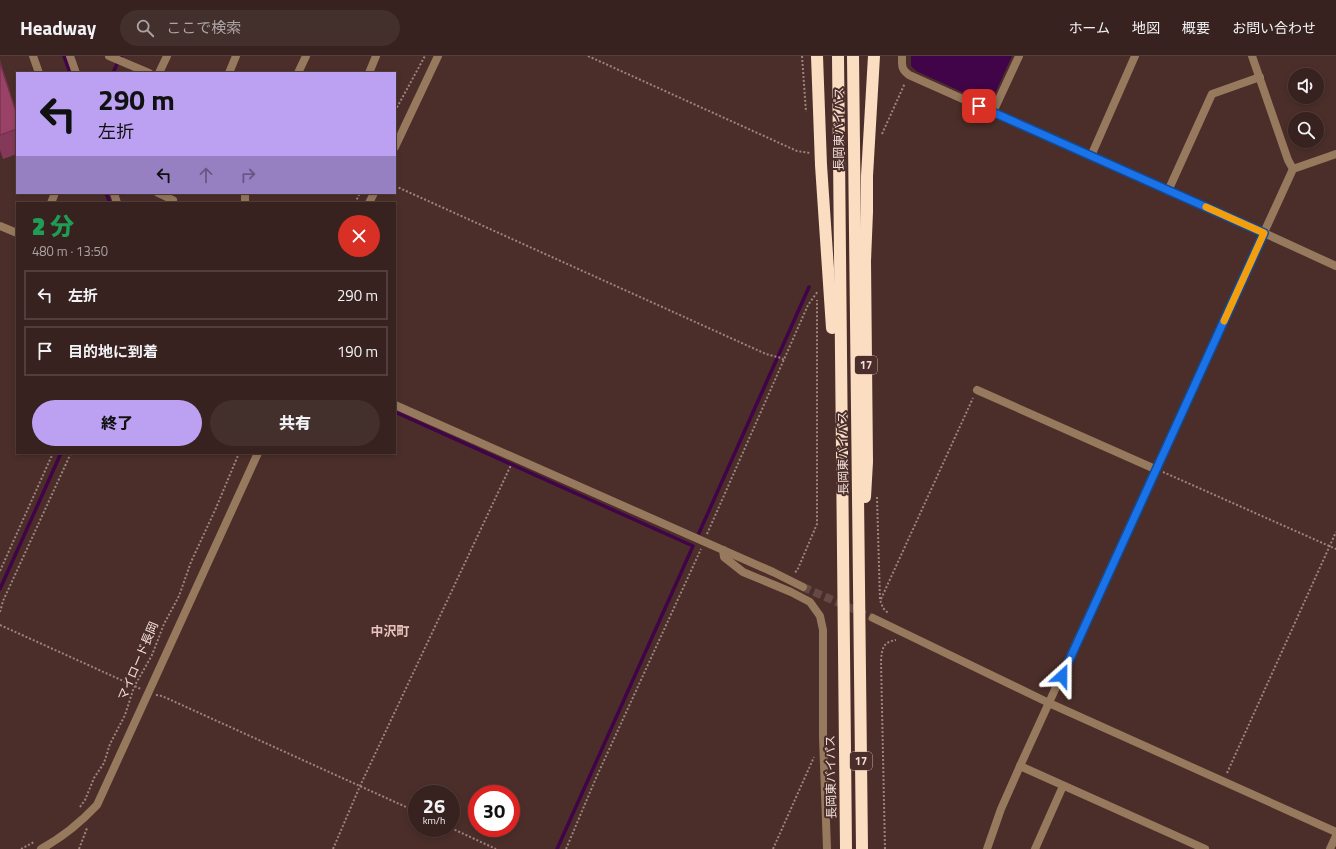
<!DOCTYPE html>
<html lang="ja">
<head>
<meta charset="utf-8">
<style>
	:root { --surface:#38221f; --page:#432f2c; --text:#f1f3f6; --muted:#aba4a4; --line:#523f3d; --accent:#bca0f2 }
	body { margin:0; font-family:"Titillium Web","Noto Sans JP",sans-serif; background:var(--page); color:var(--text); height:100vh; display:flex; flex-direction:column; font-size:15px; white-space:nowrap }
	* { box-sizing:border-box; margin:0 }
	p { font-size:13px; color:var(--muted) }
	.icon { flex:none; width:22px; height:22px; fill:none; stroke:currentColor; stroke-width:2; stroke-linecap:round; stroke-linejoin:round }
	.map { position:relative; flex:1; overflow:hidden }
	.side { position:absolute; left:16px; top:146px; width:380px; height:252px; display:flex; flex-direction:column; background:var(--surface); border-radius:0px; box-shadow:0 2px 6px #0003,0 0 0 1px var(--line) }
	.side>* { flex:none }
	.hud { position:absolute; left:16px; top:16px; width:380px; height:122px; border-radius:0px; box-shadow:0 2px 6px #0003,0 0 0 1px var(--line); background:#bca0f2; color:#111; overflow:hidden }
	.tools { position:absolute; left:1288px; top:12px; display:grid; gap:8px }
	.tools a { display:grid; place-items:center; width:36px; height:36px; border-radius:50%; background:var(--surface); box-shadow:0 2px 6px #0003,0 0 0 1px var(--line); font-size:20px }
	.speed { position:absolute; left:408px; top:729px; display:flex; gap:8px; font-size:20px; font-weight:700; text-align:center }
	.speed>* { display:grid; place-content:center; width:52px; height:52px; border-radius:50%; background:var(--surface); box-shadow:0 2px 6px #0003,0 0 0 1px var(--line); line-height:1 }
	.speed small { font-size:10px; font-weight:400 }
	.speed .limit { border:6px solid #d22; background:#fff; color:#111 }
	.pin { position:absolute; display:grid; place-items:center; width:34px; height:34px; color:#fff; margin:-17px; border-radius:8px; box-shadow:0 2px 6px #0006 }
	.me { position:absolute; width:44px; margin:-22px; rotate:24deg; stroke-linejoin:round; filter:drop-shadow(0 0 3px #0008) }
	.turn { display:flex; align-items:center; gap:14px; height:84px; padding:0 16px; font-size:18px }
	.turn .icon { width:52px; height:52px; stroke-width:2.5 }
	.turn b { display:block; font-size:28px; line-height:34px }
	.lanes { display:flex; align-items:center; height:38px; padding:0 16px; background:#0003; justify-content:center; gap:20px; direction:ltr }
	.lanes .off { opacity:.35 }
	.round { display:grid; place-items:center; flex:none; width:42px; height:42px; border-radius:21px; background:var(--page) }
	.summary { display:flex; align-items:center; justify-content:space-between; height:68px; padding:0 16px }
	h1 { font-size:24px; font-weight:800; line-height:30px; color:#1e9e55 }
	.button { display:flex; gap:8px; margin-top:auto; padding:8px 16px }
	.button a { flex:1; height:46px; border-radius:24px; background:var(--accent); color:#111; font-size:16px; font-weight:800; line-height:46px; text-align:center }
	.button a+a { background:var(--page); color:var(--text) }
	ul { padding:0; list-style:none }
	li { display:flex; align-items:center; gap:12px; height:50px; margin:0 8px 6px; padding:0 8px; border:2px solid var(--line); border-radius:0px }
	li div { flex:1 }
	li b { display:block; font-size:15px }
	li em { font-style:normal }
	header { display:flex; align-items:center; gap:24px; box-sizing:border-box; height:56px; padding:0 20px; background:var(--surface); border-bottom:1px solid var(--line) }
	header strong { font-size:19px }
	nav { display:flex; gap:22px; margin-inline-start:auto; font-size:14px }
	.search { width:280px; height:36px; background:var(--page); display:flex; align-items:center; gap:10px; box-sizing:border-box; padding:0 14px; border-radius:22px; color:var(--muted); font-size:15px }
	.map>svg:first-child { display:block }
	.water { fill:#410449 }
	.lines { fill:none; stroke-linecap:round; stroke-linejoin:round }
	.stream { stroke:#410449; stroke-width:3.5 }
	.street-tunnel { stroke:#644944; stroke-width:8; stroke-dasharray:8 4; stroke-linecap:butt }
	.path { stroke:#9c8480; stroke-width:2; stroke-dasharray:2 2; stroke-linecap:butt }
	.street { stroke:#97795d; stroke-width:8 }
	.highway { stroke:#fbddc2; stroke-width:12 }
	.wall { fill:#843958 }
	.shaded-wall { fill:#6b2e47 }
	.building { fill:#994266; stroke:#6b2e47 }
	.route-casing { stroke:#114b97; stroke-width:10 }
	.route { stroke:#1a73e8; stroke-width:7 }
	.slow { stroke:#f59e0b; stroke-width:7 }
	.labels { text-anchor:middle; stroke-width:4; stroke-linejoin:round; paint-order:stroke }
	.shield { fill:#4b2e29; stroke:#c1aba6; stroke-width:1 }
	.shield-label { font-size:11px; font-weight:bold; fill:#f3e0dc }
	.street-label { font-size:12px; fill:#f3e0dc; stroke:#4b2e29 }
	.neighbourhood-label { font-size:13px; font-weight:bold; fill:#e8c3bc; stroke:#4b2e29 }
</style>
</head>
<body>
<header>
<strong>Headway</strong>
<div class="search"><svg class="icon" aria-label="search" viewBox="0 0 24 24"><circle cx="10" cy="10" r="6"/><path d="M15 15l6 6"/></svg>ここで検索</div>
<nav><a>ホーム</a><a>地図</a><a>概要</a><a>お問い合わせ</a></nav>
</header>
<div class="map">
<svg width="1336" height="793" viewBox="0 0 1336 793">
	<rect width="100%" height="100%" fill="#4b2e29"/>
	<polygon class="water" points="911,0 1012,0 993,42 984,46 916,15 911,10"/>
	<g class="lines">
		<g class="stream">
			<polyline points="64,0 70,17"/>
			<polyline points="121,1 121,0"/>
			<polyline points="113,17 117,8"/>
			<polyline points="106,137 110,147"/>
			<polyline points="395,356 693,490 557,793"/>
			<polyline points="699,477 809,231"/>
			<polyline points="0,533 61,397"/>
		</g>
		<polyline class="street-tunnel" points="803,531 873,562"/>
		<g class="path">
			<polyline points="588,0 797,95 810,97"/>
			<polyline points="802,0 806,56"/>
			<polyline points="395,55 425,0"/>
			<polyline points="882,78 905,27"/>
			<polyline points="395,130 766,298 781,302 784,304"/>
			<polyline points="355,147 360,137"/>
			<polyline points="1163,416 1336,493"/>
			<polyline points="877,441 880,544 883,552 889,558"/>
			<polyline points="707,478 808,249 818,235"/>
			<polyline points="0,515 53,397"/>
			<polyline points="795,516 797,515 817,468 817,244"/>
			<polyline points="881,543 973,342"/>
			<polyline points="0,556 3,545 71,397"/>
			<polyline points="0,569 141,633"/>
			<polyline points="156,639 162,640 417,756"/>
			<polyline points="1227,717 1336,476"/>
			<polyline points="80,751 85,744 94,722 104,707 110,688 125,659 134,631 152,599 164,568 179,540 191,506 216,452 239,397"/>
			<polyline points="451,772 496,793"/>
			<polyline points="21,793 34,786"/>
			<polyline points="79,793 87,772"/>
			<polyline points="333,793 360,730 511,409"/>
			<polyline points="566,793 596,722 701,493"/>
			<polyline points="773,793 814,701"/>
			<path d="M885 793 881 605C882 592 883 586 896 584"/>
		</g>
		<g class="street">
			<polyline points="33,0 39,17"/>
			<polyline points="70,0 76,17"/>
			<polyline points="109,0 149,17"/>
			<path d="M902 0C902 10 901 13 909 19L1264 177 1336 210"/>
			<polyline points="1252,0 1288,104 1293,113"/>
			<polyline points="159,17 167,0"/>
			<polyline points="229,17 236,0"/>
			<polyline points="298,17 306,0"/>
			<polyline points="369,17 376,0"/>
			<polyline points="993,56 1019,0"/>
			<polyline points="395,91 438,0"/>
			<polyline points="1091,100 1135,0"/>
			<polyline points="1168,135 1212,38 1260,21"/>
			<polyline points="114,137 117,147"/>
			<polyline points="158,137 173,144"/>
			<polyline points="51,147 55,137"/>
			<polyline points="245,147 245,137"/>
			<polyline points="369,147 374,137"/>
			<polyline points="0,170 17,177"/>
			<polyline points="977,334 1155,413"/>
			<polyline points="395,349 773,516 803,531"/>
			<polyline points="723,494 724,501 743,516 791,536 810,546 820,560 823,574 823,681 827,793"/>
			<polyline points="873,562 1049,647 1336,776"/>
			<polyline points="1020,710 1205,793"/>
			<path d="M41 793C63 781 80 767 97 749L258 397"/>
			<polyline points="987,793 1001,753 1020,710 1293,113 1336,98"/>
			<polyline points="1035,793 1063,730"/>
			<polyline points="1330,793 1336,780"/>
		</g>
		<g class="highway">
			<polyline points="817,0 821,109 832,272"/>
			<polyline points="838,0 846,793"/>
			<polyline points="853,0 862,793"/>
			<polyline points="865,441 867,406 865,205 867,156 867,120 874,0"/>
		</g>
	</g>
	<polygon class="wall" points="0,4 17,57 17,98 3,103 0,94"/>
	<polygon class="shaded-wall" points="0,4 17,57 17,59 0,7"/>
	<polygon class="building" points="0,7 17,59 17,73 0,79"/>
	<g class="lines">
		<defs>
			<path id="route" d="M979 50 1264 177C1197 325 1128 472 1062 620"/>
		</defs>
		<use href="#route" class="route-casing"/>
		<use href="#route" class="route"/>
		<polyline class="slow" points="1206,151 1264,177 1224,265"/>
	</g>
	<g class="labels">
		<g class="shield">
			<rect x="855" y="300" width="22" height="18" rx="3"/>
			<rect x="850" y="696" width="22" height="18" rx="3"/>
		</g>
		<g class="shield-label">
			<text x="866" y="313">17</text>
			<text x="861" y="709">17</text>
		</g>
		<g class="street-label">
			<text transform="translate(839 73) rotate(-90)" y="4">長岡東バイパス</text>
			<text transform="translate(843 397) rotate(-91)" y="4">長岡東バイパス</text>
			<text transform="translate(138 605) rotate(-67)" y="4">マイロード長岡</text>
			<text transform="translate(831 721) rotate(-91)" y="4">長岡東バイパス</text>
		</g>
		<g class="neighbourhood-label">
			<text x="390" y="580">中沢町</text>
		</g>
	</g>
</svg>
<div class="tools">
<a><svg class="icon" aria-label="sound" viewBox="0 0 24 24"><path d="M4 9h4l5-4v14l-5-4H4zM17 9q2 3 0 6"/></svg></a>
<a><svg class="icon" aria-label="search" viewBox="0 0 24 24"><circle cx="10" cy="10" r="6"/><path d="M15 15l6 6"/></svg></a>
</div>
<div class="speed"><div>26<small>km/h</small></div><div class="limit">30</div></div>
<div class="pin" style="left:979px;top:50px;background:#d93025"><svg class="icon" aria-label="arrive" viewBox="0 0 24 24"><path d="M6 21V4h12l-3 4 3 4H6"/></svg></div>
<svg class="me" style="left:1062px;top:620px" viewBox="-20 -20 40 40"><path d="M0-17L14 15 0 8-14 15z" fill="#1a73e8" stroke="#fff" stroke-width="4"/></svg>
<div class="hud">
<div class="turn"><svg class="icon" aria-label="left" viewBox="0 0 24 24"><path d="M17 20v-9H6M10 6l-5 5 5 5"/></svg><div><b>290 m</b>左折</div></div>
<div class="lanes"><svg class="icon" aria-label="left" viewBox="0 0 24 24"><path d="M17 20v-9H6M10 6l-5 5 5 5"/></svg><svg class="icon off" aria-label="ahead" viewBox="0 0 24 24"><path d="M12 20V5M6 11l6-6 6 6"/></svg><svg class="icon off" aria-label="right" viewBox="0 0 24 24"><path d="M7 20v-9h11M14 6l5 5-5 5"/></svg></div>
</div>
<section class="side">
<div class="summary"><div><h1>2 分</h1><p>480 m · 13:50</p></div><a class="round" style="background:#d93025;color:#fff"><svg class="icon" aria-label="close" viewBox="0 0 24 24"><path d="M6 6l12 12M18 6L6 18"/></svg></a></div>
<ul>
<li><svg class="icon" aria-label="left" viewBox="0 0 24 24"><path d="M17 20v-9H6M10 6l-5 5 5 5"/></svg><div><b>左折</b></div><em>290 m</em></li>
<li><svg class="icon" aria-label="arrive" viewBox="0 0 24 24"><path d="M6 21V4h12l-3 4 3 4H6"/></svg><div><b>目的地に到着</b></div><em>190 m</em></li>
</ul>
<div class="button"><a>終了</a><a>共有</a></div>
</section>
</div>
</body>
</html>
